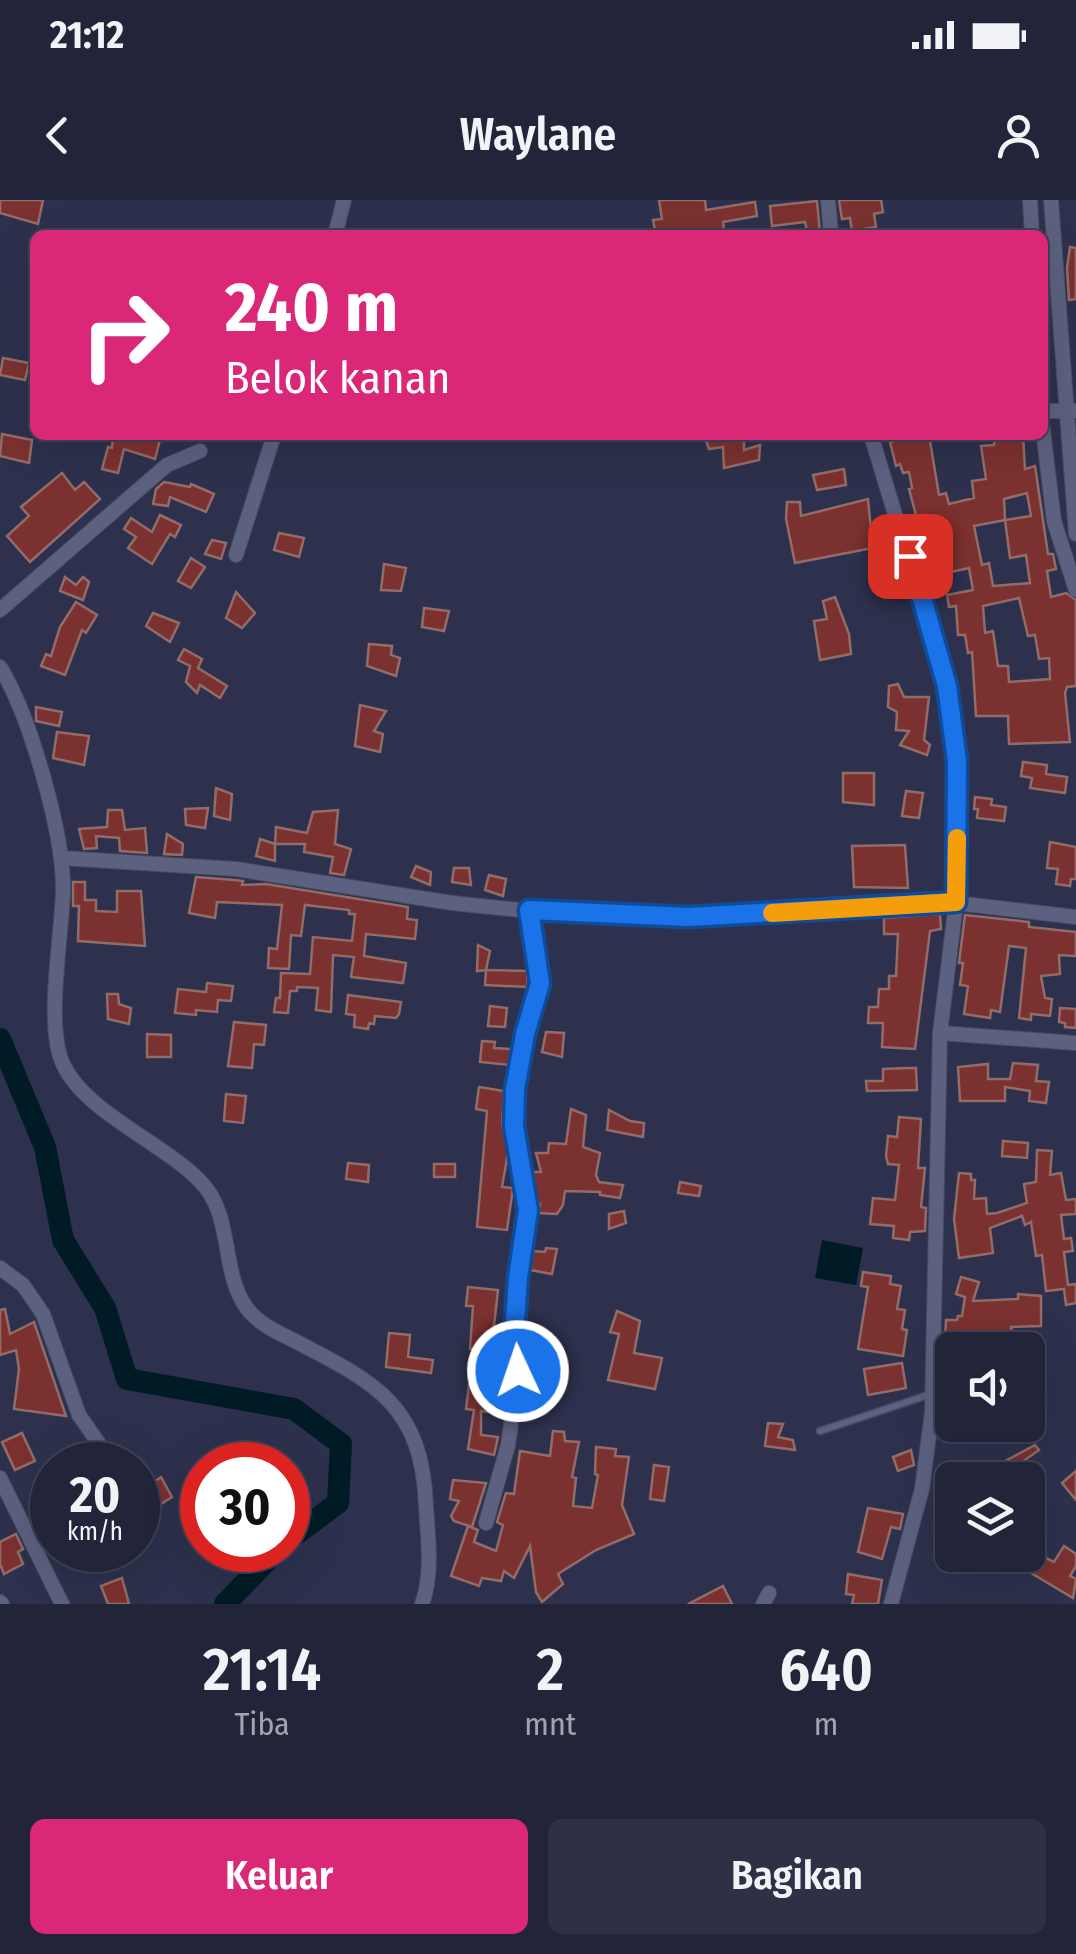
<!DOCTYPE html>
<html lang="id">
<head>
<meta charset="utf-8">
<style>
	:root { --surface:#22253a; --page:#2e3145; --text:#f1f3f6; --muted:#a2a5af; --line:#3f4254; --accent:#db2777 }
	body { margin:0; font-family:"Fira Sans Condensed",sans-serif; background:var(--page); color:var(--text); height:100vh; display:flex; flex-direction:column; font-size:38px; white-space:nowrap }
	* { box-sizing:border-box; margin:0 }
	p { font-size:32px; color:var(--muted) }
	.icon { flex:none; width:55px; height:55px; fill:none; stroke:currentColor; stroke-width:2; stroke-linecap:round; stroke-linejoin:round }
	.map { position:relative; height:1404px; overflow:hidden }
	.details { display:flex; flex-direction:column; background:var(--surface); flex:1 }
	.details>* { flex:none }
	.hud { position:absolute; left:30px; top:30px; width:1018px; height:210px; border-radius:15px; box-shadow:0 10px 40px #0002,0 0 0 2px var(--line); background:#db2777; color:#fff; overflow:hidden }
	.buttons { position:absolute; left:935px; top:1132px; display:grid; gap:20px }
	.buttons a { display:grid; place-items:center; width:110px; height:110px; border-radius:15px; background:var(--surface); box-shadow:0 10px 40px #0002,0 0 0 2px var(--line); font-size:50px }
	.speed { position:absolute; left:30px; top:1242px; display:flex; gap:20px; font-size:50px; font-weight:700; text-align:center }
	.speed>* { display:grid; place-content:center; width:130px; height:130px; border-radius:50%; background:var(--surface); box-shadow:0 10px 40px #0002,0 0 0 2px var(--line); line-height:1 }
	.speed small { font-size:25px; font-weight:400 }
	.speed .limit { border:15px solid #d22; background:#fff; color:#111 }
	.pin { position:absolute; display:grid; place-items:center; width:85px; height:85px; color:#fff; margin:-42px; border-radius:20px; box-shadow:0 5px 15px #0006 }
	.me { position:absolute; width:110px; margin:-55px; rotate:357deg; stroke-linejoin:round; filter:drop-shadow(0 0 8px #0008) }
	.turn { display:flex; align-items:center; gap:35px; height:210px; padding:0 30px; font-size:45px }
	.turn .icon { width:130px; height:130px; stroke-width:2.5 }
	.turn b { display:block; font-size:70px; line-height:85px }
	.eta { display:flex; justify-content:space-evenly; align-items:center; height:170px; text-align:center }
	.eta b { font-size:60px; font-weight:600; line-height:70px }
	.cta { display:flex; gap:20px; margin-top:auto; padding:20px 30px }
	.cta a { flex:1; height:115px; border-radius:15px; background:var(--accent); color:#fff; font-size:40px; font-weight:600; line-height:115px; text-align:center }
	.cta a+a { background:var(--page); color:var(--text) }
	.status { display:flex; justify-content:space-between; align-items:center; height:70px; padding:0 50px; background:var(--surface); direction:ltr }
	.status svg { height:28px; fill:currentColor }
	header { display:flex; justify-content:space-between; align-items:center; height:130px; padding:0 30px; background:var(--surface); font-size:45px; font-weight:600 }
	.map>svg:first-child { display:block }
	.water { fill:#001b25 }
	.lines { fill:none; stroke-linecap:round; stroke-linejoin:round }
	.river { stroke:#001b25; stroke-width:22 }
	.building { fill:#7b312f; stroke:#926c69; stroke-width:2.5; fill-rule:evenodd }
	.lane-casing { stroke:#484b62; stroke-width:9 }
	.street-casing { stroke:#484b62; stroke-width:16 }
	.lane { stroke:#5c6180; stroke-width:6 }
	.street { stroke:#5c6180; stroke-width:14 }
	.route-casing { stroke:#114b97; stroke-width:25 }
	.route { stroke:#1a73e8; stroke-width:18 }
	.slow { stroke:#f59e0b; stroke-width:18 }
</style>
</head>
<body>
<div class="status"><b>21:12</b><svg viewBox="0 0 49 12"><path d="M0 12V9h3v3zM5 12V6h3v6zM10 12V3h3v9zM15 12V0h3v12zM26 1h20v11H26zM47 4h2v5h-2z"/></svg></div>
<header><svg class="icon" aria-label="back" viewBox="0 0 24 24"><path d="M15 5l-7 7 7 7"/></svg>Waylane<svg class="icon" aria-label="person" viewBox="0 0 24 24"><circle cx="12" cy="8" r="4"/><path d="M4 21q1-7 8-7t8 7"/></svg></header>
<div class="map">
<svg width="1076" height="1404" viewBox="0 0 1076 1404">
	<rect width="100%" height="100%" fill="#2d314d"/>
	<polygon class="water" points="822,1040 863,1048 856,1085 815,1078"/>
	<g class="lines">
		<g class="river">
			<polyline points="0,839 45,947 63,1040 105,1108 127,1179 294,1209 341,1244 338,1303 288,1340"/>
			<polyline points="225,1404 277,1350"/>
		</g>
	</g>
	<g class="building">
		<polygon points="0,0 43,0 38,24 0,13"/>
		<polygon points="659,0 705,0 706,10 755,2 757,16 723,22 725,35 688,35 688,32 656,35 653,20 662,19"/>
		<polygon points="839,0 881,0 883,12 874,14 876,27 852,31 850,18 842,19"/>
		<polygon points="817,1 820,33 808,35 805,22 772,26 770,6"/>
		<polygon points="1070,47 1076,48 1076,99 1069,100 1067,68"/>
		<polygon points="3,158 29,163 25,180 0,175"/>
		<polygon points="2,234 32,240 29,263 0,256"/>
		<polygon points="113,235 161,236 155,259 124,249 118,273 102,269 108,247 112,248"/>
		<polygon points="704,235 744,235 744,250 760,245 759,260 724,268 723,247 709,249"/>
		<path d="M919 235H929L939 295 946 293 949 304 974 298 972 281 986 279 981 246 994 245 996 235H1023L1025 269 1035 266 1048 354H1053L1056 369 1047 371 1051 397 1066 393 1076 400V486L1067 487 1065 493 1070 542 1009 544 1008 516H976L972 452 968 453 965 435H958L956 406 949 407 947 395 973 390 969 368 932 376 930 367 923 369 920 354 929 352 924 329 920 330 909 289 912 288 909 272 903 273 900 264 896 266 890 242ZM1027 293 1031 316 1005 320 1004 299ZM1005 320 1010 358 1026 355 1030 383 993 386 989 363 982 365 974 326ZM1019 398 1028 436 1035 435 1039 459 1049 458 1050 479 1009 482 1008 466H998L993 431 985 433 983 406Z"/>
		<polygon points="844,269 846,285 817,290 813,275"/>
		<polygon points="62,273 75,290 84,282 100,299 30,362 7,336 29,316 21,307"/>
		<polygon points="164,282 190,287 191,284 214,294 206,312 170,297 168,306 153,304 156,289"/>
		<polygon points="868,299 871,330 879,328 883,346 795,363 786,319 787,302 800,302 801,316"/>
		<polygon points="160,315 181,325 175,337 170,334 152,364 128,348 136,337 124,329 131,318 152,332"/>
		<polygon points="279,333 304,338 299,357 274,350"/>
		<polygon points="212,340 226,343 221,359 205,354"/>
		<polygon points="191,358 205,367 191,388 178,381"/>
		<polygon points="384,364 406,368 401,391 381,390"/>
		<polygon points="65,377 76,385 83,377 89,382 83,400 60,391"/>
		<polygon points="236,392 255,413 242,428 226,418"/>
		<polygon points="835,397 849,434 851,454 820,460 814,421 827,419 823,401"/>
		<polygon points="76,402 97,415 86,433 82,430 65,475 41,466 46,454 51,456 60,427"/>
		<polygon points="424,408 449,411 444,431 422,427"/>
		<polygon points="153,413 179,423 170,442 146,426"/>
		<polygon points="369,444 392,446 391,455 400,458 396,476 367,466"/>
		<polygon points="184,449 202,459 198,468 227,486 220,498 200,485 197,493 186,482 190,466 178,460"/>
		<polygon points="898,484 904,497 929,497 924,540 930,545 927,555 900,545 909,531 896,530 897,512 888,507 889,486"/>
		<polygon points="360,505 386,511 374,531 383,534 380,552 355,546"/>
		<polygon points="36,507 62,512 59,526 36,521"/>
		<polygon points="57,532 89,536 84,565 53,558"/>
		<polygon points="1023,562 1047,565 1046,574 1067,577 1065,593 1030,588 1032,578 1021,576"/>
		<polygon points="843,573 874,573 874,605 843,602"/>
		<polygon points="216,588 232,594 230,620 214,616"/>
		<polygon points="906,591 923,593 919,618 902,616"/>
		<polygon points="975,597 992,599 991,605 1006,607 1004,621 977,618 978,609 974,609"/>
		<polygon points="208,608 205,628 186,625 185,609"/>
		<polygon points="108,610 122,610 125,630 145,628 147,653 120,651 119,638 96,636 97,648 84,649 79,629 107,627"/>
		<polygon points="338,610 335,644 351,649 344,675 330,673 333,657 304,652 305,644 275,644 276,627 307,633 313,612"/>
		<polygon points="167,634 183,644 182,655 164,654"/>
		<polygon points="260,639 275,644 275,661 256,656"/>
		<polygon points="1050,642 1076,647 1076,679 1071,679 1070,686 1056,684 1058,669 1047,668"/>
		<polygon points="905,645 908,688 854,687 852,646"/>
		<polygon points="416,666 431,672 430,685 411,677"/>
		<polygon points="454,668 469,668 471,685 452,682"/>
		<polygon points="489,675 506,679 503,696 485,690"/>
		<polygon points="196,677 235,680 243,681 242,685 266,684 408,707 407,719 417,720 415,739 366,734 364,756 406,763 403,783 351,777 354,757 333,755 331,812 316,810 318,788 297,787 297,791 290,791 288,813 274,812 276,798 280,798 281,773 310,774 313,737 352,741 355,714 349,714 349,710 305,705 301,736 291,735 289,769 268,768 269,748 277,749 282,705 217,702 215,718 189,713"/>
		<polygon points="73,682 85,682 85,700 96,700 96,711 117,712 117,691 141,691 145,746 78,741 79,706 73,706"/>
		<polygon points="940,714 941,729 930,731 915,849 882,847 883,823 868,823 869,807 878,807 879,789 889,789 889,776 896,776 898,734 884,734 884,718"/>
		<polygon points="965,715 1029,722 1029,727 1076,732 1076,756 1059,755 1060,774 1041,776 1045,798 1052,799 1050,816 1031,814 1031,820 1019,818 1026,748 1009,746 1000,812 991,810 990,818 964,814 968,786 960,785 963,763 959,763"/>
		<polygon points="478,745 490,751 486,770 477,771"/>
		<polygon points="486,770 527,771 528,787 485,785"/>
		<polygon points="207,783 233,786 231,801 218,800 217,812 196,810 196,815 175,813 178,789 206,792"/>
		<polygon points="107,794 118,794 119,804 131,808 129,824 108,819"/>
		<polygon points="348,795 401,802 399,814 396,818 375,816 374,824 369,823 368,829 354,827 355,815 346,814"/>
		<polygon points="490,806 507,808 505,827 488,826"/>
		<polygon points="1060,808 1076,809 1076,828 1065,827 1065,823 1059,822"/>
		<polygon points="234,822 266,825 264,845 254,844 252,868 228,866"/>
		<polygon points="546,832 564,833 562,857 542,852"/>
		<polygon points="147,834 171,835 171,857 147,857"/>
		<polygon points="482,841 495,842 494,848 511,849 509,865 480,862"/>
		<polygon points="1013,863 1038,865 1036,881 1049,882 1046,903 1029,901 1030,891 1005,887 1005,901 960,901 958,867 988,864 988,879 1010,879"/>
		<polygon points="908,868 916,868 917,890 867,891 866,881 883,881 883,869"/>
		<polygon points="479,887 504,891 502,924 508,953 502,987 513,988 507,1030 477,1027 487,911 476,909"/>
		<polygon points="226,894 246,896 243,923 224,921"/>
		<polygon points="571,909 586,915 583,947 600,953 596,975 599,982 623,985 620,998 600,995 600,992 565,991 563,1005 557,1014 538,1013 540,1004 537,1004 532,972 541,972 536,953 548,953 549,943 566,944"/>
		<polygon points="609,910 630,921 644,923 643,937 607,930"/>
		<polygon points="899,917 921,919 918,968 925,968 921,1007 926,1008 925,1031 910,1032 909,1040 893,1038 894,1026 870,1024 873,998 895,1000 899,965 888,964 886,956 888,936 897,937"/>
		<polygon points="1003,941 1028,943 1027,958 1002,956"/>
		<polygon points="1037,950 1052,951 1050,975 1061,973 1066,1000 1076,999 1076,1014 1061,1015 1064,1039 1071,1038 1073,1051 1064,1052 1068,1085 1076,1084 1076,1103 1066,1105 1064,1089 1046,1091 1042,1055 1036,1056 1031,1022 1025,1025 1022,1016 990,1028 993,1053 959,1058 954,1019 959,973 971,974 971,980 975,980 974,999 986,998 987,1014 997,1013 1027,1003 1024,984 1036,982"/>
		<polygon points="348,963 369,965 368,982 346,979"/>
		<rect x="434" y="964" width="21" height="13"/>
		<polygon points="680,982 701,986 699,996 678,993"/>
		<polygon points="624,1011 626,1023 609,1029 609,1014"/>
		<polygon points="546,1048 557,1049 552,1074 530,1070 533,1051 545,1052"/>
		<polygon points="863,1072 891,1076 890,1084 901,1086 897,1109 905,1110 902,1129 907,1130 903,1156 858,1149 868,1087 861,1086"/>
		<polygon points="961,1077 979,1082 973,1101 1018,1099 1018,1094 1041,1096 1041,1126 1011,1127 1012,1134 986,1135 984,1150 952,1150 952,1160 944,1159 946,1120 957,1120 958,1116 962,1116 965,1097 956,1094"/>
		<polygon points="468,1087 498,1090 494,1126 504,1127 501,1152 470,1149 473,1106 466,1106"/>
		<polygon points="5,1109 10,1134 34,1122 66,1216 14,1209 19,1169 16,1150 0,1155 0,1110"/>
		<polygon points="617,1111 640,1121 634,1153 662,1158 655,1189 608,1180 619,1134 610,1132"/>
		<polygon points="389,1133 410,1135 408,1157 433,1160 431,1173 386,1167"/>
		<polygon points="1038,1149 1044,1162 1028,1170 1028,1155"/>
		<polygon points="902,1163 906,1188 868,1195 864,1169"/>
		<polygon points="469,1185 482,1187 482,1193 503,1195 501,1214 481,1211 481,1235 498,1237 494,1255 468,1249 474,1210 466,1209"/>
		<polygon points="768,1223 783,1224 778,1237 793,1240 795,1250 765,1246"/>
		<polygon points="553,1231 564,1232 565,1241 579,1242 572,1277 576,1278 573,1306 592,1308 598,1275 595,1274 596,1247 616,1249 615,1256 629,1257 622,1305 634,1334 596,1350 558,1374 563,1384 542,1402 536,1392 530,1346 514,1378 504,1371 501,1381 482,1378 479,1386 451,1376 468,1326 478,1330 474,1342 496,1351 503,1325 497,1322 506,1293 514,1294 520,1251 550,1256"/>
		<polygon points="22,1233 35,1261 15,1270 2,1242"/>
		<polygon points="1035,1245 1039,1250 1015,1267 1022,1280 1004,1280 996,1266"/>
		<polygon points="911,1250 914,1265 898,1271 893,1257"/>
		<polygon points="654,1265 669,1267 664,1301 650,1299"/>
		<polygon points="1076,1271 1076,1300 1062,1283"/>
		<polygon points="161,1277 172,1297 150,1311 138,1294"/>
		<polygon points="453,1280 486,1283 472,1327 454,1321 451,1316 459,1301 450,1299"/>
		<polygon points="942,1286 952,1287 952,1307 940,1306"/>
		<polygon points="868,1308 903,1314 900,1329 891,1327 882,1359 858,1352"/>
		<polygon points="16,1334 23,1349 18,1352 23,1364 4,1374 0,1364 0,1342"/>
		<polygon points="1064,1346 1076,1354 1076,1366 1070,1376 1076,1379 1073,1398 1031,1373 1039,1355 1054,1362"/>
		<polygon points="848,1374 882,1380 878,1404 852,1404 854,1395 846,1394"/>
		<polygon points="122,1378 129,1404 108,1404 101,1386"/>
		<polygon points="723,1386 732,1404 688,1404"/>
	</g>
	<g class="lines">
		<defs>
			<polyline id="lane" points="820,1231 931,1194"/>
			<g id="street">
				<polyline points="828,0 831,35"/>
				<polyline points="1030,0 1032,35"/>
				<polyline points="1051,0 1076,334"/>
				<polyline points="335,35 344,0"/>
				<polyline points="1042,211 1076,211"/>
				<polyline points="1042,222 1054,321 1076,390"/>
				<polyline points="871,235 947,486 957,561 956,703 940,833 932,1212 922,1289 891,1404"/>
				<polyline points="236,355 274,235"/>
				<polyline points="0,410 167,265 200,251"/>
				<path d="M0 467C30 516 64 634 63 691 62 736 45 825 63 864 84 911 163 943 200 981 234 1015 220 1070 246 1107 258 1124 277 1132 295 1141 376 1183 422 1205 426 1306 428 1339 433 1373 422 1404"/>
				<polyline points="62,658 236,669 452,703 529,711 688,717 956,703 1076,717"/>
				<polyline points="940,833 1076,843"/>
				<polyline points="0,1068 23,1085 43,1114 79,1215 102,1248 129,1265"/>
				<polyline points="138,1270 142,1273"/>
				<polyline points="0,1278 62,1404"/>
				<polyline points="486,1323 508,1245 518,1175 514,1136 518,1078 528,1015 514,926 515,889 525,834 540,783 529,711"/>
				<polyline points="0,1402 2,1404"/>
				<polyline points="763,1404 769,1393"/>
			</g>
		</defs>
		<use href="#lane" class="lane-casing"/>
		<use href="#street" class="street-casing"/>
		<use href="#lane" class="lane"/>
		<use href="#street" class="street"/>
	</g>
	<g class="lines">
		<defs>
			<polyline id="route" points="518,1171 514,1136 518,1078 528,1010 514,926 515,889 525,834 540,783 529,710 688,717 956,702 957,561 947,486 910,356"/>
		</defs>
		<use href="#route" class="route-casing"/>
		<use href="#route" class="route"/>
		<polyline class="slow" points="772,713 956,702 957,638"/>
	</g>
</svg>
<div class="buttons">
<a><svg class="icon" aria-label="sound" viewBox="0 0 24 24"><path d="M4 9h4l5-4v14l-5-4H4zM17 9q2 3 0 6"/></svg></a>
<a><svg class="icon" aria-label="layers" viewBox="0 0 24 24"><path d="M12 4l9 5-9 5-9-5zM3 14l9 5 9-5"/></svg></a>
</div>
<div class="speed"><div>20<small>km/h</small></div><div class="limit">30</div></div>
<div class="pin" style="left:910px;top:356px;background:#d93025"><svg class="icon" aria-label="arrive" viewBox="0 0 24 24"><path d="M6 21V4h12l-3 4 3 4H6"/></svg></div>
<svg class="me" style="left:518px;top:1171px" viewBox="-20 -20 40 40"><circle r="17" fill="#1a73e8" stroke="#fff" stroke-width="3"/><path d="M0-11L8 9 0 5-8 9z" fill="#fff"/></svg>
<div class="hud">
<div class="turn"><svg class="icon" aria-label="right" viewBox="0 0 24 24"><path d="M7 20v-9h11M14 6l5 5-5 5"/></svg><div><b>240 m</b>Belok kanan</div></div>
</div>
</div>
<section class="details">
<div class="eta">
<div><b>21:14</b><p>Tiba</p></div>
<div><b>2</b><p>mnt</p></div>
<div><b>640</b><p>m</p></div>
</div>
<div class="cta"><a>Keluar</a><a>Bagikan</a></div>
</section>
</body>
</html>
